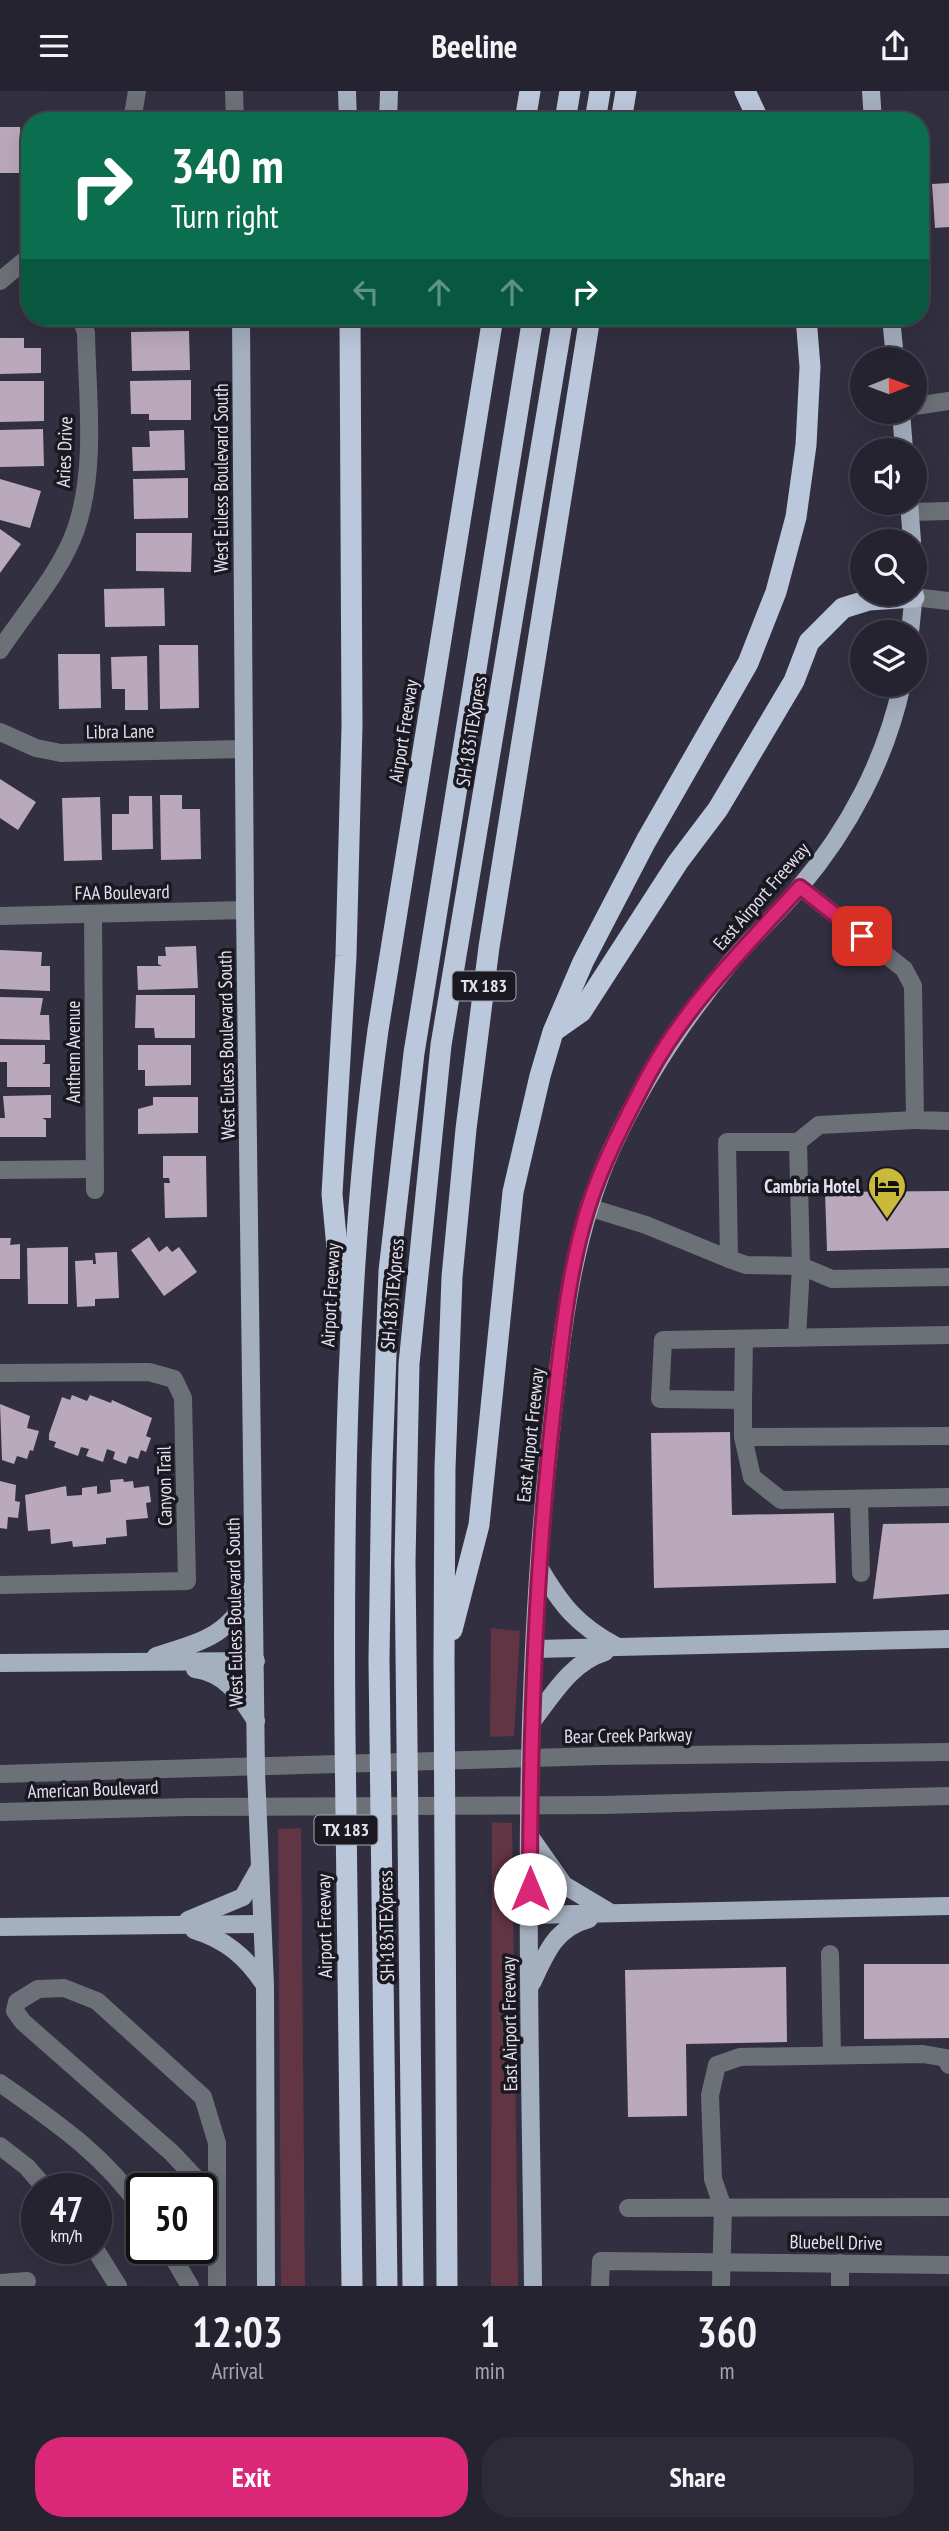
<!DOCTYPE html>
<html lang="en">
<head>
<meta charset="utf-8">
<style>
	:root { --surface:#262330; --page:#2e2b38; --text:#f1f3f6; --muted:#a4a4ab; --line:#42404c; --accent:#db2777 }
	body { margin:0; font-family:"PT Sans Narrow",sans-serif; background:var(--page); color:var(--text); height:100vh; display:flex; flex-direction:column; font-size:26px; white-space:nowrap }
	* { box-sizing:border-box; margin:0 }
	p { font-size:23px; color:var(--muted) }
	.icon { flex:none; width:38px; height:38px; fill:none; stroke:currentColor; stroke-width:2; stroke-linecap:round; stroke-linejoin:round }
	.map { position:relative; height:2195px; overflow:hidden }
	.side { display:flex; flex-direction:column; background:var(--surface); flex:1 }
	.side>* { flex:none }
	.banner { position:absolute; left:21px; top:21px; width:908px; height:214px; border-radius:28px; box-shadow:0 7px 28px #0002,0 0 0 2px var(--line); background:#0b6e4f; color:#fff; overflow:hidden }
	.needle { width:46px; rotate:89deg }
	.controls { position:absolute; left:850px; top:256px; display:grid; gap:14px }
	.controls a { display:grid; place-items:center; width:77px; height:77px; border-radius:50%; background:var(--surface); box-shadow:0 7px 28px #0002,0 0 0 2px var(--line); font-size:35px }
	.speed { position:absolute; left:21px; top:2082px; display:flex; gap:14px; font-size:35px; font-weight:700; text-align:center }
	.speed>* { display:grid; place-content:center; width:91px; height:91px; border-radius:50%; background:var(--surface); box-shadow:0 7px 28px #0002,0 0 0 2px var(--line); line-height:1 }
	.speed small { font-size:18px; font-weight:400 }
	.speed .limit { border:4px solid #111; border-radius:10px; background:#fff; color:#111 }
	.pin { position:absolute; display:grid; place-items:center; width:60px; height:60px; color:#fff; margin:-30px; border-radius:14px; box-shadow:0 4px 10px #0006 }
	.me { position:absolute; width:77px; margin:-38px; rotate:0deg; stroke-linejoin:round; filter:drop-shadow(0 0 5px #0008) }
	.turn { display:flex; align-items:center; gap:24px; height:147px; padding:0 35px; font-size:32px }
	.turn .icon { width:91px; height:91px; stroke-width:2.5 }
	.turn b { display:block; font-size:49px; line-height:60px }
	.lanes { display:flex; align-items:center; height:66px; padding:0 35px; background:#0003; justify-content:center; gap:35px; direction:ltr }
	.lanes .off { opacity:.35 }
	.eta { display:flex; justify-content:space-evenly; align-items:center; height:119px; text-align:center }
	.eta b { font-size:42px; font-weight:700; line-height:49px }
	.primary-button { display:flex; gap:14px; margin-top:auto; padding:14px 35px }
	.primary-button a { flex:1; height:80px; border-radius:28px; background:var(--accent); color:#fff; font-size:28px; font-weight:700; line-height:80px; text-align:center }
	.primary-button a+a { background:var(--page); color:var(--text) }
	header { display:flex; justify-content:space-between; align-items:center; height:91px; padding:0 35px; background:var(--surface); font-size:32px; font-weight:700 }
	.map>svg:first-child { display:block }
	.green { fill:#613543 }
	.building { fill:#baa9ba }
	.lines { fill:none; stroke-linecap:round; stroke-linejoin:round }
	.minor { stroke:#6c7178; stroke-width:18 }
	.major { stroke:#a4afbf; stroke-width:18 }
	.highway { stroke:#bbc7da; stroke-width:21 }
	.route-casing { stroke:#8e194d; stroke-width:18 }
	.route { stroke:#db2777; stroke-width:12 }
	.labels { text-anchor:middle; stroke-width:7; stroke-linejoin:round; paint-order:stroke }
	.shield { fill:#1a1820; stroke:#a6a5af; stroke-width:2 }
	.shield-label { font-size:18px; font-weight:bold; fill:#e2e1ec }
	.street-label { font-size:19px; fill:#e2e1ec; stroke:#1a1820 }
	.poi-label { font-size:19px; font-weight:bold; fill:#e2e1ec; stroke:#1a1820; text-anchor:end }
</style>
</head>
<body>
<header><svg class="icon" aria-label="menu" viewBox="0 0 24 24"><path d="M4 6h16M4 12h16M4 18h16"/></svg>Beeline<svg class="icon" aria-label="share" viewBox="0 0 24 24"><path d="M12 15V3M7 8l5-5 5 5M5 13v7h14v-7"/></svg></header>
<div class="map">
<svg width="949" height="2195" viewBox="0 0 949 2195">
	<rect width="100%" height="100%" fill="#322f40"/>
	<g class="green">
		<polygon points="491,1537 520,1540 514,1645 490,1646"/>
		<polygon points="492,1731 512,1732 518,2195 491,2195"/>
		<polygon points="301,1737 305,2195 281,2195 278,1738"/>
	</g>
	<g class="building">
		<polygon points="0,36 20,36 21,82 0,82"/>
		<polygon points="949,92 949,136 935,137 932,93"/>
		<polygon points="128,226 190,226 190,229 128,230"/>
		<polygon points="189,240 190,279 132,280 131,241"/>
		<polygon points="0,247 24,247 24,257 41,257 41,282 0,283"/>
		<polygon points="191,289 191,329 149,329 149,323 131,323 130,290"/>
		<polygon points="0,290 44,290 44,330 0,331"/>
		<polygon points="43,338 44,375 0,376 0,339"/>
		<polygon points="184,339 185,379 133,380 132,356 150,356 149,340"/>
		<polygon points="188,387 188,427 134,428 133,388"/>
		<polygon points="0,388 41,400 30,437 0,429"/>
		<polygon points="0,438 21,453 0,482"/>
		<polygon points="136,442 192,442 191,481 136,480"/>
		<polygon points="164,497 165,535 105,536 104,498"/>
		<polygon points="159,554 198,554 199,617 160,618"/>
		<polygon points="58,563 100,563 101,617 59,618"/>
		<polygon points="147,565 148,619 125,619 125,598 112,598 111,566"/>
		<polygon points="0,688 36,711 18,739 0,727"/>
		<polygon points="160,704 182,704 182,718 200,718 201,768 161,769"/>
		<polygon points="129,705 152,705 153,758 112,759 112,723 129,723"/>
		<polygon points="100,706 102,769 64,770 62,707"/>
		<polygon points="196,855 198,897 138,899 137,875 162,875 158,873 158,865 166,865 165,856"/>
		<polygon points="0,859 42,861 41,875 50,875 50,900 0,898"/>
		<polygon points="136,904 195,904 195,947 155,947 154,937 135,937"/>
		<polygon points="0,906 43,907 40,924 49,924 50,949 0,948"/>
		<polygon points="0,954 45,954 45,971 42,973 50,973 50,996 7,996 7,971 0,971"/>
		<polygon points="138,954 191,954 191,994 145,995 145,979 138,979"/>
		<polygon points="51,1004 51,1027 42,1027 46,1029 46,1046 0,1046 0,1027 5,1027 3,1005"/>
		<polygon points="153,1006 198,1006 198,1042 138,1043 138,1018 153,1014"/>
		<polygon points="163,1065 206,1065 207,1126 165,1127 164,1092 170,1092 169,1087 163,1087"/>
		<polygon points="949,1100 949,1157 827,1160 825,1101"/>
		<polygon points="149,1146 159,1161 167,1155 172,1161 179,1156 197,1181 164,1205 131,1159"/>
		<polygon points="0,1147 11,1147 10,1154 20,1153 20,1188 0,1188"/>
		<polygon points="68,1156 68,1213 28,1213 27,1157"/>
		<polygon points="117,1161 119,1207 95,1208 95,1215 77,1216 75,1170 93,1169 93,1173 96,1173 95,1162"/>
		<polygon points="72,1304 87,1310 90,1304 111,1312 112,1309 152,1327 146,1345 151,1347 146,1361 141,1359 138,1368 129,1365 126,1373 113,1368 115,1361 107,1358 103,1371 86,1365 89,1358 81,1356 78,1365 54,1356 56,1351 49,1349 49,1343 62,1306 70,1309"/>
		<polygon points="0,1313 30,1325 27,1337 39,1340 33,1360 30,1359 27,1368 17,1365 14,1373 2,1369"/>
		<polygon points="730,1341 732,1424 834,1422 836,1492 654,1497 651,1342"/>
		<polygon points="123,1388 124,1391 133,1390 134,1397 149,1395 151,1411 146,1412 148,1427 126,1429 127,1445 106,1447 106,1453 73,1456 72,1450 51,1453 50,1438 28,1440 25,1404 66,1395 67,1405 82,1404 82,1397 97,1395 97,1403 111,1401 110,1389"/>
		<polygon points="0,1390 16,1394 15,1410 20,1411 18,1427 8,1426 7,1438 0,1437"/>
		<polygon points="949,1432 949,1503 873,1508 883,1433"/>
		<polygon points="864,1873 949,1873 949,1947 864,1948"/>
		<polygon points="786,1876 787,1951 686,1953 687,2025 628,2026 625,1879"/>
	</g>
	<g class="lines">
		<g class="minor">
			<polyline points="234,0 235,30"/>
			<polyline points="132,30 137,0"/>
			<polyline points="0,190 30,165"/>
			<polyline points="915,315 949,310"/>
			<polyline points="910,421 949,420"/>
			<polyline points="914,506 949,510"/>
			<path d="M0 559C25 521 61 481 76 438 97 376 87 305 86 242L81 226"/>
			<polyline points="0,641 36,657 61,662 244,658"/>
			<polyline points="800,796 904,878 913,895 915,1029 949,1030"/>
			<polyline points="93,823 95,1099"/>
			<polyline points="0,825 245,819"/>
			<polyline points="798,1051 801,1175 746,1174 729,1168 727,1051 798,1051 819,1034 915,1029"/>
			<polyline points="0,1079 95,1078"/>
			<polyline points="588,1116 646,1134 729,1168"/>
			<polyline points="949,1244 663,1249 660,1308 743,1309 743,1346 752,1386 781,1409 949,1406"/>
			<polyline points="797,1247 801,1175 832,1188 949,1186"/>
			<polyline points="0,1282 149,1281 174,1288 183,1307 187,1490 0,1494"/>
			<polyline points="743,1309 744,1248"/>
			<polyline points="743,1346 949,1345"/>
			<polyline points="859,1408 861,1482"/>
			<polyline points="0,1683 600,1665 949,1661"/>
			<polyline points="0,1721 187,1716 603,1714 949,1705"/>
			<polyline points="830,1863 832,1964"/>
			<path d="M0 1992C54 2030 105 2064 142 2119"/>
			<polyline points="0,2055 27,2076 46,2098"/>
			<polyline points="217,2110 172,2062 23,1931 15,1920 17,1911 38,1898 64,1897 97,1910 203,2006 217,2052 217,2195"/>
			<polyline points="628,2117 949,2116"/>
			<polyline points="95,2158 118,2195"/>
			<polyline points="168,2158 190,2195"/>
			<polyline points="0,2192 27,2190"/>
			<polyline points="600,2195 601,2170 949,2174"/>
			<polyline points="721,2195 723,2117 713,2088 710,2004 717,1974 740,1966 923,1963 946,1967 949,1974"/>
			<polyline points="840,2195 840,2172"/>
		</g>
		<g class="major">
			<polyline points="347,0 348,30"/>
			<polyline points="871,0 873,30"/>
			<polyline points="388,30 389,0"/>
			<polyline points="241,226 245,819 256,1681 265,1894 266,2195"/>
			<polyline points="891,226 895,268"/>
			<polyline points="901,320 904,359"/>
			<polyline points="909,411 912,450"/>
			<polyline points="910,541 914,502"/>
			<path d="M539 1476C561 1514 577 1534 616 1555"/>
			<polyline points="535,1558 949,1548"/>
			<path d="M156 1565C201 1551 232 1544 251 1498"/>
			<polyline points="0,1572 256,1570"/>
			<path d="M195 1578C226 1582 240 1605 256 1630"/>
			<path d="M531 1632C552 1605 571 1571 605 1561"/>
			<polyline points="531,1747 564,1794 611,1822"/>
			<polyline points="530,1824 949,1815"/>
			<polyline points="188,1829 243,1806 260,1776"/>
			<polyline points="0,1836 262,1833"/>
			<path d="M194 1839C225 1848 246 1866 264 1893"/>
			<path d="M532 1892C546 1862 555 1837 589 1828"/>
			<path d="M533 2195C530 1917 519 1636 549 1359 560 1257 569 1153 611 1059 642 991 682 930 730 872 752 846 777 823 799 797 849 738 886 668 902 593"/>
		</g>
		<g class="highway">
			<polyline points="745,0 759,30"/>
			<polyline points="525,30 530,0"/>
			<polyline points="565,30 570,0"/>
			<polyline points="595,30 600,0"/>
			<polyline points="621,30 626,0"/>
			<polyline points="554,940 581,921 678,771 718,718 794,590 809,551 843,517 869,509 914,506"/>
			<polyline points="342,1210 332,1103 346,865 352,635 350,226"/>
			<polyline points="452,1539 479,1434 513,1101 540,985 553,941 583,871 646,750 748,572 776,501 796,426 806,354 810,276 806,226"/>
			<path d="M352 2195C349 2012 346 1829 345 1645 343 1409 346 1174 378 939L493 226"/>
			<polyline points="387,2195 379,1569 382,1373 389,1180 414,962 533,226"/>
			<polyline points="413,2195 405,1471 409,1273 441,954 563,226"/>
			<polyline points="447,2195 444,1571 445,1377 452,1186 466,1038 489,856 590,226"/>
		</g>
	</g>
	<g class="lines">
		<defs>
			<path id="route" d="M530 1798C530 1639 535 1482 553 1324 561 1255 567 1184 588 1117 602 1072 626 1027 648 985 686 914 746 855 800 796L862 845"/>
		</defs>
		<use href="#route" class="route-casing"/>
		<use href="#route" class="route"/>
	</g>
	<defs>
		<symbol id="hotel-pin" viewBox="-11 -11 22 30"><path d="M0 17L-7.5 6A9.5 9.5 0 1 1 7.5 6Z" fill="#cbba39" stroke="#1a1820"/><path d="M-6-4.5h1.5V1H6V5H4.5V3h-9V5H-6ZM-4 0a1.8 1.8 0 1 1 3.6 0ZM.5 0V-2.5h3Q6-2.5 6 0Z" fill="#111"/></symbol>
	</defs>
	<g fill-rule="evenodd">
		<use href="#hotel-pin" x="865" y="1073" width="44" height="60"/>
	</g>
	<g class="labels">
		<g class="shield">
			<rect x="452.5" y="880.5" width="63" height="29" rx="5"/>
			<rect x="314.5" y="1724.5" width="63" height="29" rx="5"/>
		</g>
		<g class="shield-label">
			<text x="484" y="901">TX 183</text>
			<text x="346" y="1745">TX 183</text>
		</g>
		<g class="street-label">
			<text transform="translate(64 361) rotate(-88)" y="7">Aries Drive</text>
			<text transform="translate(221 387) rotate(-90)" y="7">West Euless Boulevard South</text>
			<text transform="translate(120 640) rotate(-1)" y="7">Libra Lane</text>
			<text transform="translate(403 640) rotate(-81)" y="7">Airport Freeway</text>
			<text transform="translate(471 640) rotate(-81)" y="7">SH 183 TEXpress</text>
			<text transform="translate(122 801) rotate(-1)" y="7">FAA Boulevard</text>
			<text transform="translate(761 805) rotate(-49)" y="7">East Airport Freeway</text>
			<text transform="translate(226 954) rotate(-91)" y="7">West Euless Boulevard South</text>
			<text transform="translate(73 961) rotate(-90)" y="7">Anthem Avenue</text>
			<text transform="translate(392 1203) rotate(-85)" y="7">SH 183 TEXpress</text>
			<text transform="translate(330 1204) rotate(-87)" y="7">Airport Freeway</text>
			<text transform="translate(530 1344) rotate(-84)" y="7">East Airport Freeway</text>
			<text transform="translate(164 1395) rotate(-91)" y="7">Canyon Trail</text>
			<text transform="translate(234 1521) rotate(-91)" y="7">West Euless Boulevard South</text>
			<text transform="translate(628 1644) rotate(-1)" y="7">Bear Creek Parkway</text>
			<text transform="translate(93 1698) rotate(-2)" y="7">American Boulevard</text>
			<text transform="translate(324 1835) rotate(-91)" y="7">Airport Freeway</text>
			<text transform="translate(386 1835) rotate(-91)" y="7">SH 183 TEXpress</text>
			<text transform="translate(509 1933) rotate(-91)" y="7">East Airport Freeway</text>
			<text transform="translate(836 2151) rotate(1)" y="7">Bluebell Drive</text>
		</g>
		<g class="poi-label">
			<text x="860" y="1102">Cambria Hotel</text>
		</g>
	</g>
</svg>
<div class="controls">
<a><svg class="needle" viewBox="-14 -14 28 28"><path d="M0-13l5 13h-10z" fill="#e53935"/><path d="M0 13l5-13h-10z" fill="#a4a4ab"/></svg></a>
<a><svg class="icon" aria-label="sound" viewBox="0 0 24 24"><path d="M4 9h4l5-4v14l-5-4H4zM17 9q2 3 0 6"/></svg></a>
<a><svg class="icon" aria-label="search" viewBox="0 0 24 24"><circle cx="10" cy="10" r="6"/><path d="M15 15l6 6"/></svg></a>
<a><svg class="icon" aria-label="layers" viewBox="0 0 24 24"><path d="M12 4l9 5-9 5-9-5zM3 14l9 5 9-5"/></svg></a>
</div>
<div class="speed"><div>47<small>km/h</small></div><div class="limit">50</div></div>
<div class="pin" style="left:862px;top:845px;background:#d93025"><svg class="icon" aria-label="arrive" viewBox="0 0 24 24"><path d="M6 21V4h12l-3 4 3 4H6"/></svg></div>
<svg class="me" style="left:530px;top:1798px" viewBox="-20 -20 40 40"><circle r="19" fill="#fff"/><path d="M0-13L10 11 0 6-10 11z" fill="#db2777"/></svg>
<div class="banner">
<div class="turn"><svg class="icon" aria-label="right" viewBox="0 0 24 24"><path d="M7 20v-9h11M14 6l5 5-5 5"/></svg><div><b>340 m</b>Turn right</div></div>
<div class="lanes"><svg class="icon off" aria-label="left" viewBox="0 0 24 24"><path d="M17 20v-9H6M10 6l-5 5 5 5"/></svg><svg class="icon off" aria-label="ahead" viewBox="0 0 24 24"><path d="M12 20V5M6 11l6-6 6 6"/></svg><svg class="icon off" aria-label="ahead" viewBox="0 0 24 24"><path d="M12 20V5M6 11l6-6 6 6"/></svg><svg class="icon" aria-label="right" viewBox="0 0 24 24"><path d="M7 20v-9h11M14 6l5 5-5 5"/></svg></div>
</div>
</div>
<section class="side">
<div class="eta">
<div><b>12:03</b><p>Arrival</p></div>
<div><b>1</b><p>min</p></div>
<div><b>360</b><p>m</p></div>
</div>
<div class="primary-button"><a>Exit</a><a>Share</a></div>
</section>
</body>
</html>
